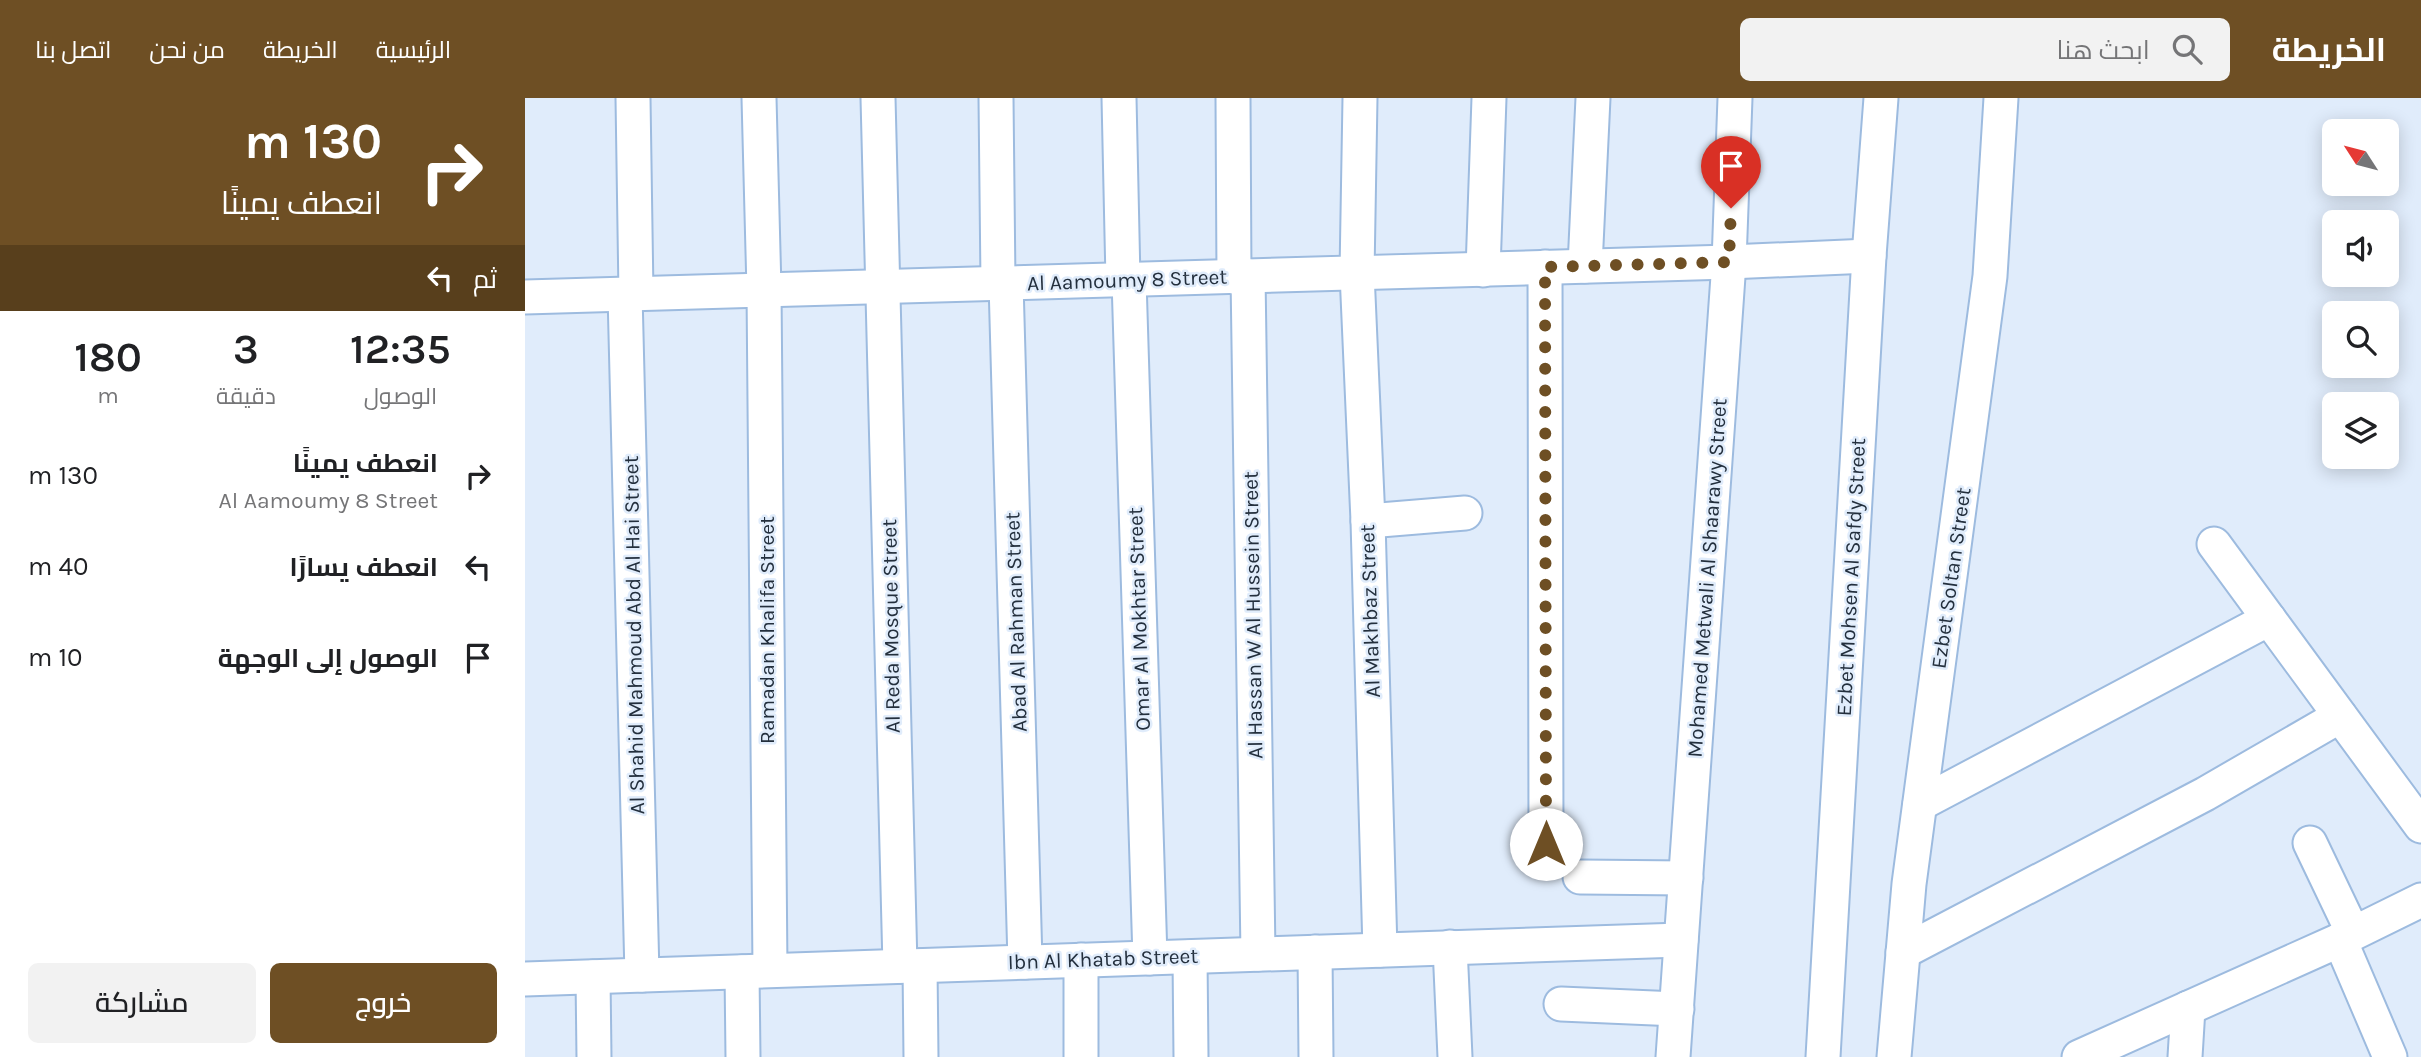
<!DOCTYPE html>
<html lang="ar">
<head>
<meta charset="utf-8">
<style>
	:root { --surface:#fff; --page:#f2f2f2; --text:#202124; --muted:#757577; --accent:#6e4f24 }
	body { margin:0; font-family:Karla,Cairo,sans-serif; background:var(--page); color:var(--text); direction:rtl; height:100vh; display:flex; flex-direction:column; font-size:26px; white-space:nowrap }
	* { box-sizing:border-box; margin:0 }
	p { font-size:23px; color:var(--muted) }
	.icon { flex:none; width:38px; height:38px; fill:none; stroke:currentColor; stroke-width:2; stroke-linecap:round; stroke-linejoin:round }
	.map { position:relative; flex:1; overflow:hidden; direction:ltr }
	.side { display:flex; flex-direction:column; background:var(--surface); width:525px }
	.side>* { flex:none }
	.guide { background:#6e4f24; color:#fff; overflow:hidden }
	.needle { width:46px; rotate:306deg }
	.tools { position:absolute; left:1797px; top:21px; display:grid; gap:14px }
	.tools a { display:grid; place-items:center; width:77px; height:77px; border-radius:10px; background:var(--surface); box-shadow:0 4px 18px #0003; font-size:35px }
	.pin { position:absolute; display:grid; place-items:center; width:60px; height:60px; color:#fff; margin:-72px -30px; border-radius:50% 50% 50% 0; rotate:-45deg; box-shadow:0 0 7px #0007 }
	.pin .icon { rotate:45deg }
	.me { position:absolute; width:77px; margin:-38px; rotate:0deg; stroke-linejoin:round; filter:drop-shadow(0 0 5px #0008) }
	.turn { display:flex; align-items:center; gap:24px; height:147px; padding:0 28px; font-size:32px }
	.turn .icon { width:91px; height:91px; stroke-width:2.5 }
	.turn b { display:block; font-size:49px; line-height:60px }
	.then { display:flex; align-items:center; height:66px; padding:0 28px; background:#0003; gap:14px; font-size:26px }
	.eta { display:flex; justify-content:space-evenly; align-items:center; height:119px; text-align:center }
	.eta b { font-size:42px; font-weight:600; line-height:49px }
	.action { display:flex; gap:14px; margin-top:auto; padding:14px 28px }
	.action a { flex:1; height:80px; border-radius:10px; background:var(--accent); color:#fff; font-size:28px; font-weight:600; line-height:80px; text-align:center }
	.action a+a { background:var(--page); color:var(--text) }
	ul { padding:0; list-style:none }
	li { display:flex; align-items:center; gap:21px; height:91px; padding:0 28px }
	li div { flex:1 }
	li b { display:block; font-size:26px }
	li em { font-style:normal }
	header { display:flex; align-items:center; gap:42px; box-sizing:border-box; height:98px; padding:0 35px; background:var(--accent); color:#fff }
	header strong { font-size:33px }
	nav { display:flex; gap:38px; margin-inline-start:auto; font-size:24px }
	.search { width:490px; height:63px; background:var(--page); display:flex; align-items:center; gap:18px; box-sizing:border-box; padding:0 24px; border-radius:10px; color:var(--muted); font-size:26px }
	main { display:flex; flex:1; min-height:0 }
	.map>svg:first-child { display:block }
	.lines { fill:none; stroke-linecap:round; stroke-linejoin:round }
	.street-casing { stroke:#9dbbdf; stroke-width:37 }
	.street { stroke:#fff; stroke-width:33 }
	.route { stroke:#6e4f24; stroke-width:12; stroke-dasharray:0 21.6 }
	.labels { text-anchor:middle; stroke-width:5; stroke-linejoin:round; paint-order:stroke }
	.street-label { font-size:21px; fill:#232f3d; stroke:#e0ecfb }
</style>
</head>
<body>
<header>
<strong>الخريطة</strong>
<div class="search"><svg class="icon" aria-label="search" viewBox="0 0 24 24"><circle cx="10" cy="10" r="6"/><path d="M15 15l6 6"/></svg>ابحث هنا</div>
<nav><a>الرئيسية</a><a>الخريطة</a><a>من نحن</a><a>اتصل بنا</a></nav>
</header>
<main>
<div class="map">
<svg width="1896" height="959" viewBox="0 0 1896 959">
	<rect width="100%" height="100%" fill="#e0ecfb"/>
	<g class="lines">
		<defs>
			<g id="street">
				<polyline points="108,0 111,196"/>
				<polyline points="234,0 239,192 245,872"/>
				<polyline points="353,0 375,868"/>
				<polyline points="471,0 473,185"/>
				<polyline points="594,0 598,182"/>
				<polyline points="708,0 709,179"/>
				<polyline points="835,0 832,175 843,423 855,852"/>
				<polyline points="1060,168 1068,0"/>
				<polyline points="1020,169 1021,746"/>
				<polyline points="958,172 964,0"/>
				<polyline points="723,178 733,856"/>
				<polyline points="604,182 625,860"/>
				<polyline points="481,185 500,864"/>
				<polyline points="100,196 117,877"/>
				<polyline points="0,199 1204,164 1344,158"/>
				<polyline points="843,423 940,415"/>
				<polyline points="1689,446 1896,728"/>
				<polyline points="1395,706 1744,521"/>
				<polyline points="1785,745 1828,835"/>
				<polyline points="1055,779 1161,780"/>
				<polyline points="1815,842 1865,959"/>
				<polyline points="925,849 930,959"/>
				<polyline points="790,854 791,959"/>
				<polyline points="1378,854 1680,696 1815,618"/>
				<polyline points="665,859 666,959"/>
				<polyline points="395,868 396,959"/>
				<polyline points="217,874 218,959"/>
				<polyline points="68,879 69,959"/>
				<polyline points="0,881 1156,842"/>
				<polyline points="1036,906 1152,911"/>
				<polyline points="556,959 556,862"/>
				<polyline points="1148,959 1204,164 1210,0"/>
				<polyline points="1298,959 1344,158 1356,0"/>
				<polyline points="1369,959 1384,786 1465,178 1476,0"/>
				<polyline points="1554,959 1815,842 1896,802"/>
				<polyline points="1660,959 1663,910"/>
			</g>
		</defs>
		<use href="#street" class="street-casing"/>
		<use href="#street" class="street"/>
	</g>
	<g class="lines">
		<polyline class="route" points="1021,746 1020,169 1204,164 1206,110"/>
	</g>
	<g class="labels">
		<g class="street-label">
			<text transform="translate(602 182) rotate(-2)" y="7">Al Aamoumy 8 Street</text>
			<text transform="translate(1326 479) rotate(-87)" y="7">Ezbet Mohsen Al Safdy Street</text>
			<text transform="translate(1182 480) rotate(-86)" y="7">Mohamed Metwali Al Shaarawy Street</text>
			<text transform="translate(1426 480) rotate(-82)" y="7">Ezbet Soltan Street</text>
			<text transform="translate(845 513) rotate(-92)" y="7">Al Makhbaz Street</text>
			<text transform="translate(728 517) rotate(-91)" y="7">Al Hassan W Al Hussein Street</text>
			<text transform="translate(614 521) rotate(-92)" y="7">Omar Al Mokhtar Street</text>
			<text transform="translate(491 524) rotate(-92)" y="7">Abad Al Rahman Street</text>
			<text transform="translate(366 528) rotate(-91)" y="7">Al Reda Mosque Street</text>
			<text transform="translate(242 532) rotate(-90)" y="7">Ramadan Khalifa Street</text>
			<text transform="translate(109 537) rotate(-91)" y="7">Al Shahid Mahmoud Abd Al Hai Street</text>
			<text transform="translate(578 861) rotate(-2)" y="7">Ibn Al Khatab Street</text>
		</g>
	</g>
</svg>
<div class="tools">
<a><svg class="needle" viewBox="-14 -14 28 28"><path d="M0-13l5 13h-10z" fill="#e53935"/><path d="M0 13l5-13h-10z" fill="#757577"/></svg></a>
<a><svg class="icon" aria-label="sound" viewBox="0 0 24 24"><path d="M4 9h4l5-4v14l-5-4H4zM17 9q2 3 0 6"/></svg></a>
<a><svg class="icon" aria-label="search" viewBox="0 0 24 24"><circle cx="10" cy="10" r="6"/><path d="M15 15l6 6"/></svg></a>
<a><svg class="icon" aria-label="layers" viewBox="0 0 24 24"><path d="M12 4l9 5-9 5-9-5zM3 14l9 5 9-5"/></svg></a>
</div>
<div class="pin" style="left:1206px;top:110px;background:#d93025"><svg class="icon" aria-label="arrive" viewBox="0 0 24 24"><path d="M6 21V4h12l-3 4 3 4H6"/></svg></div>
<svg class="me" style="left:1021px;top:746px" viewBox="-20 -20 40 40"><circle r="19" fill="#fff"/><path d="M0-13L10 11 0 6-10 11z" fill="#6e4f24"/></svg>
</div>
<section class="side">
<div class="guide">
<div class="turn"><svg class="icon" aria-label="right" viewBox="0 0 24 24"><path d="M7 20v-9h11M14 6l5 5-5 5"/></svg><div><b>130 m</b>انعطف يمينًا</div></div>
<div class="then">ثم<svg class="icon" aria-label="left" viewBox="0 0 24 24"><path d="M17 20v-9H6M10 6l-5 5 5 5"/></svg></div>
</div>
<div class="eta">
<div><b>12:35</b><p>الوصول</p></div>
<div><b>3</b><p>دقيقة</p></div>
<div><b>180</b><p>m</p></div>
</div>
<ul>
<li><svg class="icon" aria-label="right" viewBox="0 0 24 24"><path d="M7 20v-9h11M14 6l5 5-5 5"/></svg><div><b>انعطف يمينًا</b><p>Al Aamoumy 8 Street</p></div><em>130 m</em></li>
<li><svg class="icon" aria-label="left" viewBox="0 0 24 24"><path d="M17 20v-9H6M10 6l-5 5 5 5"/></svg><div><b>انعطف يسارًا</b></div><em>40 m</em></li>
<li><svg class="icon" aria-label="arrive" viewBox="0 0 24 24"><path d="M6 21V4h12l-3 4 3 4H6"/></svg><div><b>الوصول إلى الوجهة</b></div><em>10 m</em></li>
</ul>
<div class="action"><a>خروج</a><a>مشاركة</a></div>
</section>
</main>
</body>
</html>
